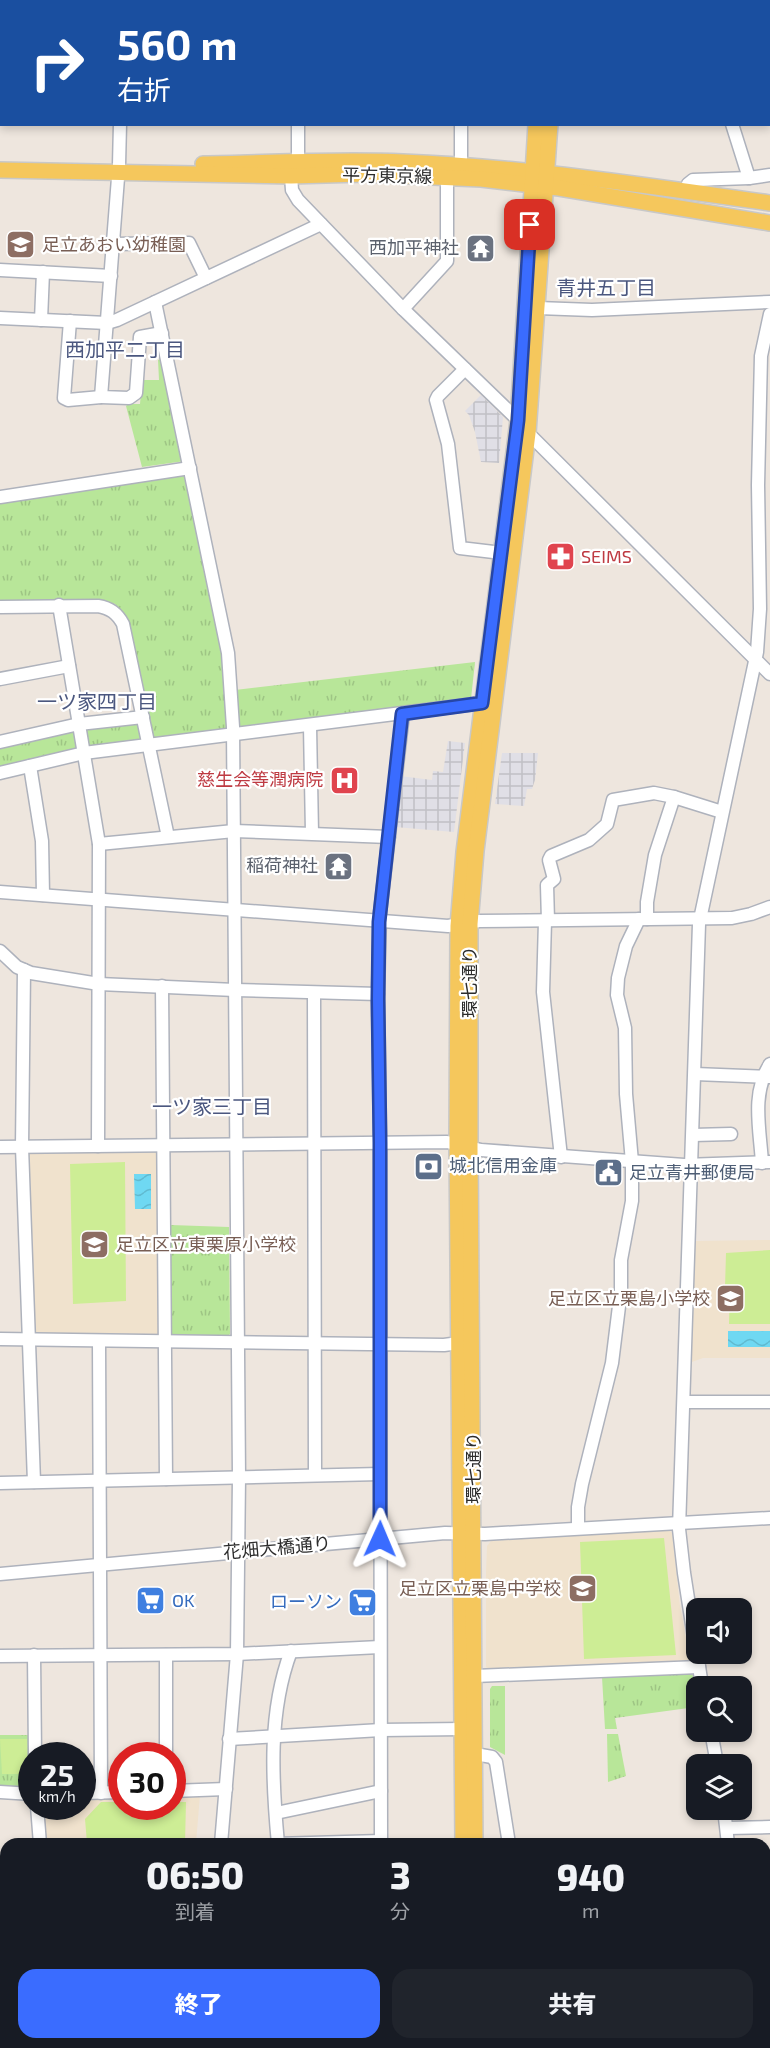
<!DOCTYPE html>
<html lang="ja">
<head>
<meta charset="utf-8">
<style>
	:root { --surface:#171b24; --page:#20242c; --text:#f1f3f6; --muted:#9ea1a6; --accent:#3a6cff }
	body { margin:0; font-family:"Exo 2","Noto Sans JP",sans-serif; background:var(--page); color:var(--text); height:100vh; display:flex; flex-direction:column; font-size:22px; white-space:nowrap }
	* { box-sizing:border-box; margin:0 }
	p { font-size:20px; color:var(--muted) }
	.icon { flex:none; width:33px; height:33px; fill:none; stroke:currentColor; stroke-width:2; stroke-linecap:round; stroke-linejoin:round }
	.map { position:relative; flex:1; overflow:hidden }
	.drawer { position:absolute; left:0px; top:1838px; width:771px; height:212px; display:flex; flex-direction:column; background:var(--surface); border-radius:18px 18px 0 0; box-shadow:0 3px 9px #0003 }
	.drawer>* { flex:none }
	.hud { position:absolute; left:0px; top:0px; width:771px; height:126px; box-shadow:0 3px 9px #0003; background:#1a4fa0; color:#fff; overflow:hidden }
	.fabs { position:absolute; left:686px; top:1598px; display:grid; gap:12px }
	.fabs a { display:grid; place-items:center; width:66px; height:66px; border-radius:12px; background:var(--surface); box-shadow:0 3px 9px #0003; font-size:30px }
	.speed { position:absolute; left:18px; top:1742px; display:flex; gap:12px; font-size:30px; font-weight:700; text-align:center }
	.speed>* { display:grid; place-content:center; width:78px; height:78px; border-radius:50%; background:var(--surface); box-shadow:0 3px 9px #0003; line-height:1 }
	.speed small { font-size:15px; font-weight:400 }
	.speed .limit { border:9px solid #d22; background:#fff; color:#111 }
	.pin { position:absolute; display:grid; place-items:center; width:51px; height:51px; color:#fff; margin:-26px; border-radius:12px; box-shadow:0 3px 9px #0006 }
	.me { position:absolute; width:66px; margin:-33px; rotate:1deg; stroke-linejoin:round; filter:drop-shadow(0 0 4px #0008) }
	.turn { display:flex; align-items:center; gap:21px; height:126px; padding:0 18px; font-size:27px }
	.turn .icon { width:78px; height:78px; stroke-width:2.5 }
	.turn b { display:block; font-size:42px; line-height:51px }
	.eta { display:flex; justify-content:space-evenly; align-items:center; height:102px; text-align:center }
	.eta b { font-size:36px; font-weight:800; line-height:42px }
	.action { display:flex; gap:12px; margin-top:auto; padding:12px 18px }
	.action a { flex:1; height:69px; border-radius:18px; background:var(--accent); color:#fff; font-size:24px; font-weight:800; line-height:69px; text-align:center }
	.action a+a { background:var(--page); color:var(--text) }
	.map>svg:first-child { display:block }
	.industrial { fill:url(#industrial-grid) }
	.education { fill:#f0e2cd }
	.park { fill:url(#park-tufts) }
	.pitch { fill:#cded95 }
	.water { fill:url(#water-waves) }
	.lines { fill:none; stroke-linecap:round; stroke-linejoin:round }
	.minor-casing { stroke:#aeb2bc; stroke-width:15 }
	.major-casing { stroke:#c8c8c8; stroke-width:18 }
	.minor { stroke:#fff; stroke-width:12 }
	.major { stroke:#f5c75c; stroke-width:15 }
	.route-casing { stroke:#2646a6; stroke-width:15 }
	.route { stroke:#3a6cff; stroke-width:10 }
	.labels { text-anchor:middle; stroke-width:4.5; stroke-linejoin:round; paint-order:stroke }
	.street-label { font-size:18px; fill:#2c2c2c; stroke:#fff }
	.education-label { font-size:18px; fill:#785e54; stroke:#fff; text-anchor:start }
	.worship-label { font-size:18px; fill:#5b616d; stroke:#fff; text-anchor:end }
	.health-label { font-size:18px; fill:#be3a42; stroke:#fff; text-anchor:start }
	.service-label { font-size:18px; fill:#4e5e75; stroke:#fff; text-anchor:start }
	.shop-label { font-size:18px; fill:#366cbe; stroke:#fff; text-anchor:start }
	.neighbourhood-label { font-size:20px; fill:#4b577f; stroke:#fff }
</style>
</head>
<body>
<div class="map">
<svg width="770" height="2048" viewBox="0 0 770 2048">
	<defs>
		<pattern id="industrial-grid" width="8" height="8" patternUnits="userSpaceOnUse" patternTransform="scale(1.5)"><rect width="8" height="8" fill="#e0dfe6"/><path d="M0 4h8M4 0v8" fill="none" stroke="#c0c0c5"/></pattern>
		<pattern id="park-tufts" width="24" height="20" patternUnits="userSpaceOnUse" patternTransform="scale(1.5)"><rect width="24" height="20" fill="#b8e699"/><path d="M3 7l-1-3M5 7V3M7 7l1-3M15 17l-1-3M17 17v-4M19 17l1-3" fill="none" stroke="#9ec584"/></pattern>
		<pattern id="water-waves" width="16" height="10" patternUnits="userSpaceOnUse" patternTransform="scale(1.5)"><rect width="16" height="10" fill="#6fd8f2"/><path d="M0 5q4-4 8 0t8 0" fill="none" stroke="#60bad0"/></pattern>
	</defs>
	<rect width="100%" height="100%" fill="#eee6de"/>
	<g class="industrial">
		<polygon points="481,395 503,417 499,463 481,462 475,432 469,415 465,411"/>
		<polygon points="448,741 465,743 454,832 395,827 400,776 432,780 433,771 443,772"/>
		<polygon points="502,753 538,753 535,780 532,789 527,789 524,806 495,804"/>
	</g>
	<g class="education">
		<polygon points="156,1152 159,1154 159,1334 34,1333 28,1156 31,1153"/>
		<polygon points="770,1240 770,1358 703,1358 689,1363 694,1241"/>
		<polygon points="668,1529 672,1533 680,1606 690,1659 687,1662 489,1671 486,1667 486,1573 487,1546 491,1541"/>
		<polygon points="200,1795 196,1843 44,1843 41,1806 82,1806 83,1797 121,1797 122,1806 172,1806 173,1796"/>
	</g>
	<g class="park">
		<polygon points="165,357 185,461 142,467 126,406 128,404 140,404 142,380 159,380 158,360"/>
		<polygon points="188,471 225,652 228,731 158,740 151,736 128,619 115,604 99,599 0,601 0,500"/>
		<polygon points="475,662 471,699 241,729 237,727 235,690"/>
		<polygon points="138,720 145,737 141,742 91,748 86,745 84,731 87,727"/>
		<polygon points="72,729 77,732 80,747 76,751 0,768 0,745"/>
		<polygon points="171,1225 229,1227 230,1334 228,1336 171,1336 169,1227"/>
		<polygon points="689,1673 694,1676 696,1707 615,1718 617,1729 605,1729 602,1677"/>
		<polygon points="492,1686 505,1686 505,1755 490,1747 490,1689"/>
		<polygon points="607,1734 618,1734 626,1776 608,1782"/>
		<polygon points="0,1735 31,1735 31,1785 28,1788 0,1787"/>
	</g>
	<g class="pitch">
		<polygon points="125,1162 126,1301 73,1304 70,1164"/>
		<polygon points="770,1250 770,1324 729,1324 730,1287 725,1287 726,1253"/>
		<polygon points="664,1538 676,1655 584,1659 580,1542"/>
		<polygon points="0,1739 27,1739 28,1774 2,1774"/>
		<polygon points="101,1802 121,1802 122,1806 172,1806 173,1802 186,1802 185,1843 87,1843 85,1819"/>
	</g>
	<g class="water">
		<polygon points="134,1174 151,1174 151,1209 135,1209"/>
		<rect x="728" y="1331" width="42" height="16"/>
	</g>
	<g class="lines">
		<defs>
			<g id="minor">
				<polyline points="119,0 120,2"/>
				<polyline points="185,0 185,2"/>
				<polyline points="293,0 293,2"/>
				<polyline points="352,0 352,2"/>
				<polyline points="691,0 692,2"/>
				<polyline points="422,2 422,0"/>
				<polyline points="0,8 2,8"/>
				<polyline points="0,102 2,102"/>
				<polyline points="120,124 119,165 101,397 129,398 136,393 140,337 162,333"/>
				<polyline points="298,124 298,163"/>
				<polyline points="461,124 461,166"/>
				<polyline points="732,124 749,178"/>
				<polyline points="291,176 292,190 298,200 403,309 518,420 528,433 770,674"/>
				<polyline points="686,191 688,184 693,180 749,178 770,175"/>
				<polyline points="113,244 189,243 206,278"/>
				<polyline points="0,270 111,276"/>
				<polyline points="155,302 228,653 233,727 239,1477 237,1654 221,1844"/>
				<polyline points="538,308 592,310 770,302"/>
				<polyline points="403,309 447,261 447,177"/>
				<polyline points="0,318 107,323 117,320 321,224"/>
				<polyline points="41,320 43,272"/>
				<polyline points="70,321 64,398 68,400 101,397"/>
				<polyline points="465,369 438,396 436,400 448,444 460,548 502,553"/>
				<polyline points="0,497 190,468"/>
				<polyline points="59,605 99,844 98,1146"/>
				<path d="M0 607 98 606C110 608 117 613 123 624L168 837"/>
				<polyline points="0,679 69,666"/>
				<polyline points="310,726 312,833"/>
				<polyline points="0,742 79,724 143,717"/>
				<polyline points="30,766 42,841 43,895"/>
				<polyline points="0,773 84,753 482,703"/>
				<polyline points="99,844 234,831 389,837"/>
				<polyline points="0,892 448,926 479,921 732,918 751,914 770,907"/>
				<polyline points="647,919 647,902 655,855 674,797"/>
				<polyline points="545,921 543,992 561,1157"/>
				<polyline points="548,921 547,885 554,879 549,860 551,856 589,840 607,824 613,800 654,793 674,797 722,812"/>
				<polyline points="0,951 17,967 31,973 99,984 235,990 378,994"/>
				<polyline points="24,970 22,1147 34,1482"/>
				<polyline points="162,986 166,1479"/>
				<polyline points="314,993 315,1475"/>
				<polyline points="695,1074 769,1077"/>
				<polyline points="693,1135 731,1134"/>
				<polyline points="0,1147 447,1142 481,1150 684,1165 770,1162"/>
				<path d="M762 1163C760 1129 751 1094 770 1064"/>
				<polyline points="0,1339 444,1345 459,1343"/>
				<polyline points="99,1341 101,1793"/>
				<polyline points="684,1402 770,1402"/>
				<polyline points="0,1483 380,1474"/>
				<polyline points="578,1528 578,1507 582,1484 612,1363 621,1290 621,1260 632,1201 632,1162 626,1094 625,1028 617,995 618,978 626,946 639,919"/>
				<polyline points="0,1574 445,1533 485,1534 770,1518"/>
				<polyline points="696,1650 684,1573 679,1529 699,924 757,652 760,609 758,485 761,356 770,314"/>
				<polyline points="34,1655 35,1755"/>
				<polyline points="166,1655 166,1755"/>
				<polyline points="0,1656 237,1654 380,1647"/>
				<polyline points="698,1660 702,1686"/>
				<polyline points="475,1676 699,1667"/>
				<polyline points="711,1731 717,1764"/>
				<polyline points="229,1739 381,1730 463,1729"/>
				<polyline points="475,1754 492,1757 496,1762 509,1844"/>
				<polyline points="172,1791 226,1789"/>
				<polyline points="0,1792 32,1794"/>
				<polyline points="82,1793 122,1792"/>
				<polyline points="37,1806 40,1844"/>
				<polyline points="724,1809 728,1844"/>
				<polyline points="276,1813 381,1791"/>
				<polyline points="727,1828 770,1827"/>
				<polyline points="275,1844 381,1841"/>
				<path d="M278 1844C272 1780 268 1712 291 1651"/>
				<polyline points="381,1844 380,1143 378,994 380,913 403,714"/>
				<polyline points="0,1862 6,1862"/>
				<polyline points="765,1921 770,1921"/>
				<polyline points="0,1941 6,1941"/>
				<polyline points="0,2034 6,2033"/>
				<polyline points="192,2043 193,2048"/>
				<polyline points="260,2043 261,2048"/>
				<polyline points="359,2043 359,2048"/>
				<polyline points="415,2043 465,2046"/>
				<polyline points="544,2043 545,2048"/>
				<polyline points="732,2043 732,2048"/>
				<polyline points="111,2048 111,2043"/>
				<polyline points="511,2048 535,2043"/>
			</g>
			<g id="major">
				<polyline points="543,2 543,0"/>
				<polyline points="557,2 557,0"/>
				<path d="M203 164C269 163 337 159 403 162 526 167 648 186 770 203"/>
				<polyline points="0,170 291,176 361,174 481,179 559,188 770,223"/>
				<polyline points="463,1844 457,1144 458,926 464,852 518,420 536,124"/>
				<polyline points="475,1844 470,1148 470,924 476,851 528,433 550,124"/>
				<polyline points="465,2043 465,2048"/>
				<polyline points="477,2043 477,2048"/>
			</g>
		</defs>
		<use href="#minor" class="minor-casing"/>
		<use href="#major" class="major-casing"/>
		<use href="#minor" class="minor"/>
		<use href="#major" class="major"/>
	</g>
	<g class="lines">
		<defs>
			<polyline id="route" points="380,1539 380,1143 378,999 379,922 402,714 482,703 518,420 530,225"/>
		</defs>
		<use href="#route" class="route-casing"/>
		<use href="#route" class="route"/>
	</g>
	<defs>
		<symbol id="school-square" viewBox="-11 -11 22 22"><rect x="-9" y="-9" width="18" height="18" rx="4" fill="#8d6e63" stroke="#fff"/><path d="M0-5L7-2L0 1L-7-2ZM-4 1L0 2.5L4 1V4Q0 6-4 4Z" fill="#fff"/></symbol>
		<symbol id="temple-square" viewBox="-11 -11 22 22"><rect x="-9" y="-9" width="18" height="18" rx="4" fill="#6b7280" stroke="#fff"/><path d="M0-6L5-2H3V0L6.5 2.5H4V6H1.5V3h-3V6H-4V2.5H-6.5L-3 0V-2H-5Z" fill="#fff"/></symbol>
		<symbol id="pharmacy-square" viewBox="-11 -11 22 22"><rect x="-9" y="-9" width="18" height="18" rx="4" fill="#e0444e" stroke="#fff"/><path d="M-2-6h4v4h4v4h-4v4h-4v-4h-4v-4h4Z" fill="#fff"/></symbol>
		<symbol id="hospital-square" viewBox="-11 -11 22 22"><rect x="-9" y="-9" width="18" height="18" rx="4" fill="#e0444e" stroke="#fff"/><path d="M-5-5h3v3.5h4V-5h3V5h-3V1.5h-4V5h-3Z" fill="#fff"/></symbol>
		<symbol id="bank-square" viewBox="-11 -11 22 22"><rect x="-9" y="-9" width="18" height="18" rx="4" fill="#5c6f8a" stroke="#fff"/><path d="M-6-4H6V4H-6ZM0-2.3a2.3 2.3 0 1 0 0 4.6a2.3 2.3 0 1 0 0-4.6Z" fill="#fff"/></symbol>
		<symbol id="civic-square" viewBox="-11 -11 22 22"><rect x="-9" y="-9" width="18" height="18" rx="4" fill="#5c6f8a" stroke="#fff"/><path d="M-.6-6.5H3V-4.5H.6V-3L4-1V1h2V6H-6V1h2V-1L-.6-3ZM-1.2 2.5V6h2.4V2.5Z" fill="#fff"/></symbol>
		<symbol id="supermarket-square" viewBox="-11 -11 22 22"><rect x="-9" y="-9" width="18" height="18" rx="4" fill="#3f7fe0" stroke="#fff"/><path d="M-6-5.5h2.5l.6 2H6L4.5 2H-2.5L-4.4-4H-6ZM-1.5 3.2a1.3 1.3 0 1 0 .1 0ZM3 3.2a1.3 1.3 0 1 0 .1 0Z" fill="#fff"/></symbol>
	</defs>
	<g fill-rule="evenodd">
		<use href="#school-square" x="4" y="228" width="33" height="33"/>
		<use href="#temple-square" x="464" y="232" width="33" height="33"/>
		<use href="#pharmacy-square" x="544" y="540" width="33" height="33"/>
		<use href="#hospital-square" x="328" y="764" width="33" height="33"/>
		<use href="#temple-square" x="322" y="850" width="33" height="33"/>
		<use href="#bank-square" x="412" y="1150" width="33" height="33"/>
		<use href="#civic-square" x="592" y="1156" width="33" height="33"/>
		<use href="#school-square" x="78" y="1228" width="33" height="33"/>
		<use href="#school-square" x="714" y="1282" width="33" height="33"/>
		<use href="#school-square" x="566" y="1572" width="33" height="33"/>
		<use href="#supermarket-square" x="134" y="1584" width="33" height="33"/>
		<use href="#supermarket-square" x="346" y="1586" width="33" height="33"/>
	</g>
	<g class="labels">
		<g class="street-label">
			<text transform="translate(387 176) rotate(1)" y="6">平方東京線</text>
			<text transform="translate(470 982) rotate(-90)" y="6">環七通り</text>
			<text transform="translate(474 1468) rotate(-90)" y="6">環七通り</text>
			<text transform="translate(277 1548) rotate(-5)" y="6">花畑大橋通り</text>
		</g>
		<g class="education-label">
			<text x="42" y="251">足立あおい幼稚園</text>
			<text x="116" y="1251">足立区立東栗原小学校</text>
			<text x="710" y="1305" text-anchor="end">足立区立栗島小学校</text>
			<text x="561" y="1595" text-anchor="end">足立区立栗島中学校</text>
		</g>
		<g class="worship-label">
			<text x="459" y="254">西加平神社</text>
			<text x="318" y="872">稲荷神社</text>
		</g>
		<g class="health-label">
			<text x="581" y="563">SEIMS</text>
			<text x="323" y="786" text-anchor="end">慈生会等潤病院</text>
		</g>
		<g class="service-label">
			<text x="449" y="1172">城北信用金庫</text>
			<text x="629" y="1179">足立青井郵便局</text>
		</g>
		<g class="shop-label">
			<text x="172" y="1607">OK</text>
			<text x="342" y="1608" text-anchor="end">ローソン</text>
		</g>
		<g class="neighbourhood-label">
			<text x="606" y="295">青井五丁目</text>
			<text x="125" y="357">西加平二丁目</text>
			<text x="97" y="709">一ツ家四丁目</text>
			<text x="212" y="1114">一ツ家三丁目</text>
		</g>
	</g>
</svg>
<div class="fabs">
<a><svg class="icon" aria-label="sound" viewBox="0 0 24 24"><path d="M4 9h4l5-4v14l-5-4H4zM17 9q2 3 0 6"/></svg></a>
<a><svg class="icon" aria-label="search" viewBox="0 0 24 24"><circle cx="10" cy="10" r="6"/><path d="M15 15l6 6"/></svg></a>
<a><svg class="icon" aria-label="layers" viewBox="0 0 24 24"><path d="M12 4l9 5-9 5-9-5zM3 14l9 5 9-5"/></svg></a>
</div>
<div class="speed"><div>25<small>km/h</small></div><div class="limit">30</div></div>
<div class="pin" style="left:530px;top:225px;background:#d93025"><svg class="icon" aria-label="arrive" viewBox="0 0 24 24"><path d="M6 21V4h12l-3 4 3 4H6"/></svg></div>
<svg class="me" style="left:380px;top:1539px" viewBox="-20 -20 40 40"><path d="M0-17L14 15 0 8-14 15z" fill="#3a6cff" stroke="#fff" stroke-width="4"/></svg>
<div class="hud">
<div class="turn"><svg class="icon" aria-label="right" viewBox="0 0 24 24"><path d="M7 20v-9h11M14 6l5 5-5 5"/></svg><div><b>560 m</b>右折</div></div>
</div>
<section class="drawer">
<div class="eta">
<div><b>06:50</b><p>到着</p></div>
<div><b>3</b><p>分</p></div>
<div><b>940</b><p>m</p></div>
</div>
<div class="action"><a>終了</a><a>共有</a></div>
</section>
</div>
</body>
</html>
